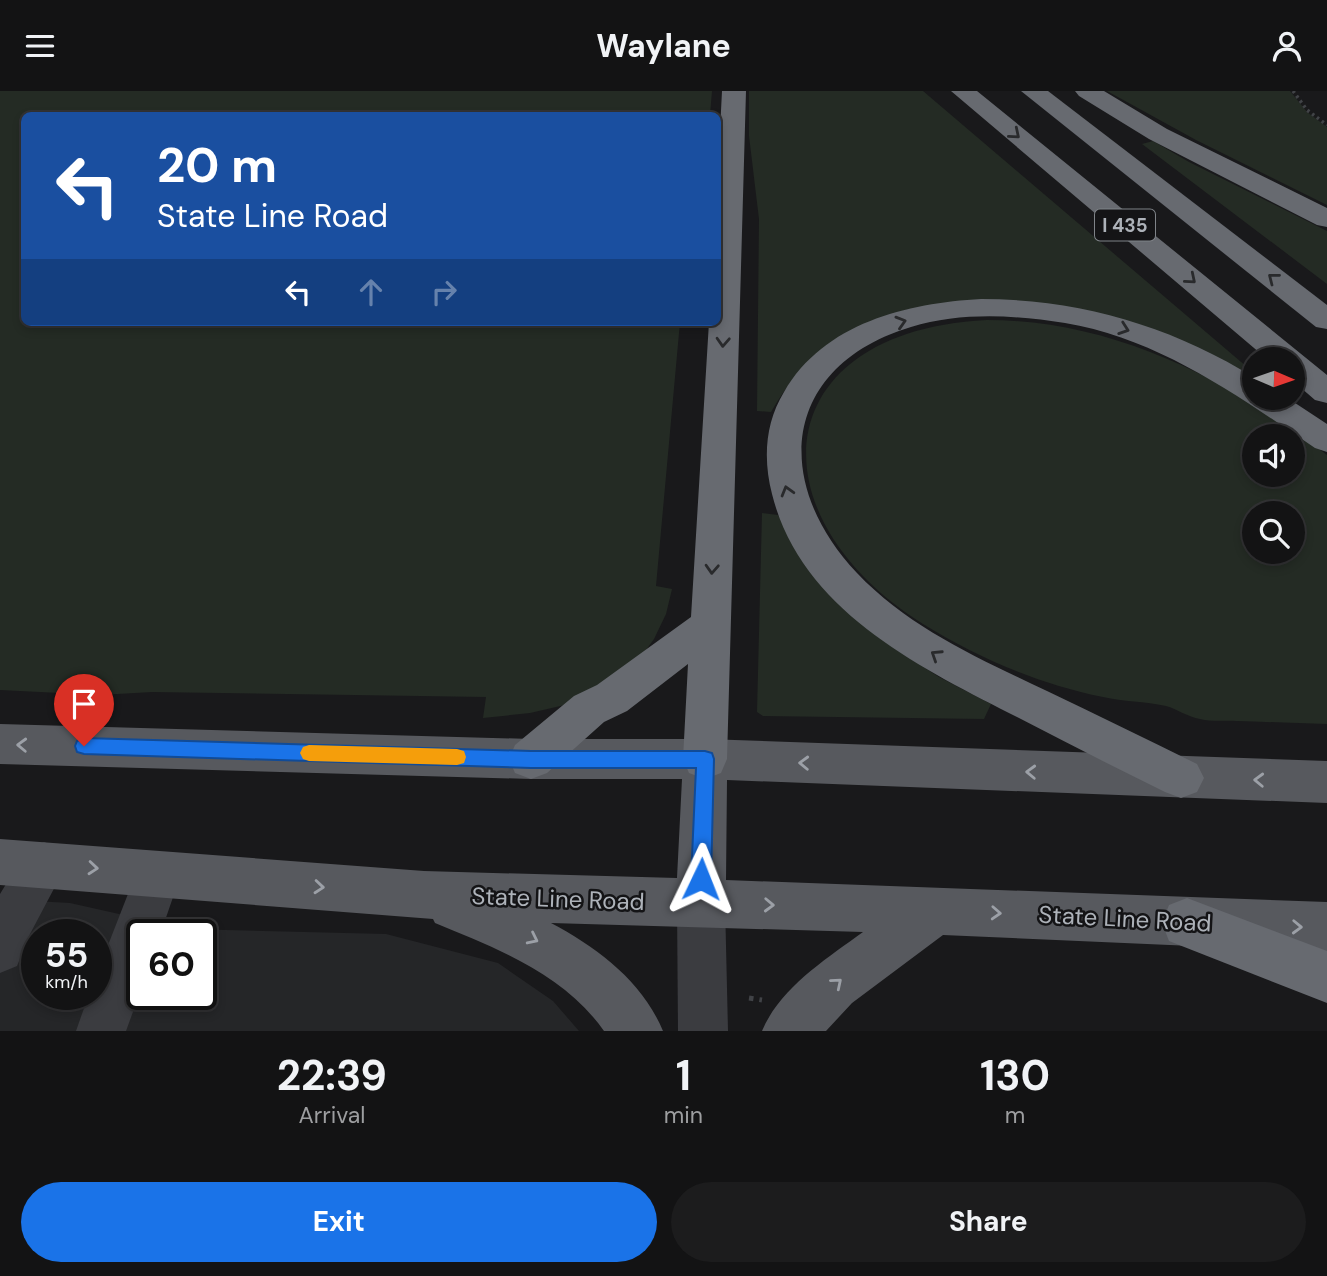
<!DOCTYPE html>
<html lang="en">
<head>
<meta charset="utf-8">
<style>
	:root { --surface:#131314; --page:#1c1c1d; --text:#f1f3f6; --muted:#9d9ea0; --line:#323234; --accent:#1a73e8 }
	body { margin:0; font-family:"DM Sans",sans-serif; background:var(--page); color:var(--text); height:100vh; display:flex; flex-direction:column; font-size:26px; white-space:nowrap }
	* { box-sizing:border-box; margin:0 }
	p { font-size:23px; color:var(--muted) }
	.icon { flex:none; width:38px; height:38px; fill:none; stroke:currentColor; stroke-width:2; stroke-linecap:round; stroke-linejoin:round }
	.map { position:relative; height:940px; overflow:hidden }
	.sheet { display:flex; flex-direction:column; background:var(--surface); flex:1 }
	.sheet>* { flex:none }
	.banner { position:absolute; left:21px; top:21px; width:700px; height:214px; border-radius:10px; box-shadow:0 4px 10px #0003,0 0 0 2px var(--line); background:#1a4fa0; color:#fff; overflow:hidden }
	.needle { width:46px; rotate:92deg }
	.tools { position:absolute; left:1242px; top:256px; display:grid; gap:14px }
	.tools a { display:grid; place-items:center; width:63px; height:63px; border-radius:50%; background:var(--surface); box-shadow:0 4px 10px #0003,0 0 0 2px var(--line); font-size:35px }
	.speed { position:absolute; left:21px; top:828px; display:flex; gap:14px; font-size:35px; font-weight:700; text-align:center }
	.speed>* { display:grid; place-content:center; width:91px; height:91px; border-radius:50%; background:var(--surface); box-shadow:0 4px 10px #0003,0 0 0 2px var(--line); line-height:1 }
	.speed small { font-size:18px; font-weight:400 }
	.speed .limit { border:4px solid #111; border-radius:10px; background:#fff; color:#111 }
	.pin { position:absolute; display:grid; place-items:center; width:60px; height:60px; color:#fff; margin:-72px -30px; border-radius:50% 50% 50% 0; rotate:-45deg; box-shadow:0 0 7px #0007 }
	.pin .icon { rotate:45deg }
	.me { position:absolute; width:77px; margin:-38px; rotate:2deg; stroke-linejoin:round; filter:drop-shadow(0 0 5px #0008) }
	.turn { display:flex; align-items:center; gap:24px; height:147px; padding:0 21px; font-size:32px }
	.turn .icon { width:91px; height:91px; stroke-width:2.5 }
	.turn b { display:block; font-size:49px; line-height:60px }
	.lanes { display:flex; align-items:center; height:66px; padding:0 21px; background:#0003; justify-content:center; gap:35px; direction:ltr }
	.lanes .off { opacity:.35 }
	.eta { display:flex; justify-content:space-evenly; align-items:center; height:119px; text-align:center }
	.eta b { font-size:42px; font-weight:700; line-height:49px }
	.cta { display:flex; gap:14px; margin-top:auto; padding:14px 21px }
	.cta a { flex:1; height:80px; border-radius:42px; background:var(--accent); color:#fff; font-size:28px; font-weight:700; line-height:80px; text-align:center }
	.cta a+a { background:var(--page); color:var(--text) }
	header { display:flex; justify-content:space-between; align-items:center; height:91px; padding:0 21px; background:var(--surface); font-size:32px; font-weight:700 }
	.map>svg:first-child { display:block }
	.built { fill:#252628; fill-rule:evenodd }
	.green { fill:#242b24; fill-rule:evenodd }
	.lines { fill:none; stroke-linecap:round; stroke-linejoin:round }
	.path-far1 { stroke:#414347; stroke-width:3.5; stroke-dasharray:2.5 3.5; stroke-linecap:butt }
	.path { stroke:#414347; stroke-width:5; stroke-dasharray:4.5 6; stroke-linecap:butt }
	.minor { fill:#3b3c40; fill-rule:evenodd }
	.major { fill:#57595e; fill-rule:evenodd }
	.highway { fill:#676a70; fill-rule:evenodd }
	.oneway { stroke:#292a2c }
	.oneway2 { stroke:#9ca0a7 }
	.route { fill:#1a73e8; stroke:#114b97; stroke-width:2 }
	.slow { fill:#f59e0b }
	.labels { text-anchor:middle; stroke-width:5; stroke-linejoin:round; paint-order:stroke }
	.shield { fill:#141416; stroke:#7f8388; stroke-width:2 }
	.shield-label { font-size:19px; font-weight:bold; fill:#adb2b9 }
	.near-street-label { font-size:24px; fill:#adb2b9; stroke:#141416 }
</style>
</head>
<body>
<header><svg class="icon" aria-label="menu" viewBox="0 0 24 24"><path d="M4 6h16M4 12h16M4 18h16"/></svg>Waylane<svg class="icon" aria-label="person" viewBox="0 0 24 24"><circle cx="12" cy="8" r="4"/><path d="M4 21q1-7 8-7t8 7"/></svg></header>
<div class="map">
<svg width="1327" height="940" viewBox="0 0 1327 940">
	<rect width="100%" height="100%" fill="#19191b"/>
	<path class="built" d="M0 808 70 812 186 838 386 843 498 872 553 910 579 940H0ZM37 844H96V903H37ZM142 844H201V903H142Z"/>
	<g class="green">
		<polygon points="0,0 712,0 710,24 24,24 24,231 680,231 656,495 672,498 666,523 654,548 635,574 569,613 530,622 483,627 486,606 152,601 100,604 0,599"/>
		<path d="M749 0H923L1247 276 1242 280 1130 234 909 218C842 237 806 261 771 321L757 320 759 128 749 45Z"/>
		<polygon points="1107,0 1290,0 1307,21 1327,36 1327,114 1196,49"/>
		<polygon points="1153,50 1189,71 1327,140 1327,193 1142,53"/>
		<path d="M987 229C1113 229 1229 288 1327 364V633C1297 632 1267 631 1237 630 1225 629 1212 631 1200 628 1188 626 1177 618 1166 615 1145 610 1123 611 1103 606 1039 593 978 567 923 533 751 425 766 240 987 229ZM1255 345H1293V383H1255ZM1255 422H1293V460H1255Z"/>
		<polygon points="762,422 778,424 791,449 897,559 939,586 991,613 984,628 763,625 757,621"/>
	</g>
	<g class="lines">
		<polyline class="path-far1" points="1293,0 1307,19 1327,34"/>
		<polyline class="path" points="749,907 762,909"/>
		<g class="minor">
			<polygon points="44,751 60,757 67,773 30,843 17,875 0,882 0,803 28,757"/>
			<polygon points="158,761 174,767 181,783 160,844 142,844 142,896 126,940 76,940 89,903 96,903 96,885 142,767"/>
			<polygon points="701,789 718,796 725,812 728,940 678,940 677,812 684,796"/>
		</g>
		<path class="major" d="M0 633 531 648H705L1327 670V712L727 689 726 789 1327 811V861L943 844 852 912 826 940H762C780 897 826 868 863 841L551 832C598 857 642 890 663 940H604C564 883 496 857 435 832L433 828 0 794V748L424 780 677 787 682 688H531L0 673Z"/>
		<g class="highway">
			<polygon points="722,0 746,0 727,668 721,682 705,688 689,682 683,668 688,573 627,620 604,631 547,682 531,688 515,682 509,668 515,654 574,605 597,594 691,526 709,231 718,231 718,79"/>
			<polygon points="951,0 977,0 1327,284 1327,312 1315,309 1293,290 1293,268 1267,268"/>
			<polygon points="1021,0 1048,0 1327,214 1327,238 1316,236"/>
			<polygon points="1075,0 1104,0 1167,38 1327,117 1327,136 1317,134 1149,48 1079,5"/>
			<path d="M981 208C1079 208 1172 235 1255 287V306H1286L1327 333V361L1315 357C1238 305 1160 248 1065 232 1015 224 960 221 911 236 782 275 771 391 857 482 909 537 980 568 1047 600 1097 624 1147 648 1197 673L1204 687 1197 701 1181 707 1165 701C1116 677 1067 652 1019 627 921 577 801 520 772 403 763 368 765 332 784 301 824 232 907 212 981 208Z"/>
			<polygon points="1187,807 1327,860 1327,912 1169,850 1162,832 1169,814"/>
		</g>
	</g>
	<defs><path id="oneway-chevron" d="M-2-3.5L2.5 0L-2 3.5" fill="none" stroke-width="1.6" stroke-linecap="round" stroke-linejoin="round" transform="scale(1.75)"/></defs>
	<g class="oneway">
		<use href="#oneway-chevron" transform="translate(1015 43) rotate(40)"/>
		<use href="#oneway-chevron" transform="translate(1273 187) rotate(-142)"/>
		<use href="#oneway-chevron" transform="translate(1191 188) rotate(40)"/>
		<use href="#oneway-chevron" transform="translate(901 231) rotate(-17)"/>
		<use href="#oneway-chevron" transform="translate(1124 238) rotate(19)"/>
		<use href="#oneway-chevron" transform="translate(723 251) rotate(93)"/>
		<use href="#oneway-chevron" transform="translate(787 400) rotate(-106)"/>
		<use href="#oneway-chevron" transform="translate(712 478) rotate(93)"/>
		<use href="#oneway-chevron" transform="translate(936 564) rotate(-147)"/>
	</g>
	<g class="oneway2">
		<use href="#oneway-chevron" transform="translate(22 654) rotate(-178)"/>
		<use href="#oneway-chevron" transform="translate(804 672) rotate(-178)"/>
		<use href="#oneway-chevron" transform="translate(1031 681) rotate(-178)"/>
		<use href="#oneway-chevron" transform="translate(1259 689) rotate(-178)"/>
		<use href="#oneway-chevron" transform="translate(93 777) rotate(5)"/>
		<use href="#oneway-chevron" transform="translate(319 796) rotate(5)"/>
		<use href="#oneway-chevron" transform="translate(769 814) rotate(2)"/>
		<use href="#oneway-chevron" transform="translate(996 822) rotate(3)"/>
		<use href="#oneway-chevron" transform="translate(1297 836) rotate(2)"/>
		<use href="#oneway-chevron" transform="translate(533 848) rotate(26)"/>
		<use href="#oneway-chevron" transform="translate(837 892) rotate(-40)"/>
	</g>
	<polygon class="route" points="84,647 531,660 705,660 712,662 714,668 711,788 709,795 701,798 694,795 691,788 696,677 531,677 84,663 77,661 75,655 77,650"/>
	<polygon class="slow" points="309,654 457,658 464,660 466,666 464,672 457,674 309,670 303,668 300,662 303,656"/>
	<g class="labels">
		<rect class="shield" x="1095" y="118.5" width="60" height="31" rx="5"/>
		<g class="shield-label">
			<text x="1125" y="141">I 435</text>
		</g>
		<g class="near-street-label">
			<text transform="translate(558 808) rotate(2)" y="8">State Line Road</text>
			<text transform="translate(1125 828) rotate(3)" y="8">State Line Road</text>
		</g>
	</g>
</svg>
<div class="tools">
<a><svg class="needle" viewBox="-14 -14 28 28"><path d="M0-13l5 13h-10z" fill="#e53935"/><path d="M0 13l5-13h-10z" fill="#9d9ea0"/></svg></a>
<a><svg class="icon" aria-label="sound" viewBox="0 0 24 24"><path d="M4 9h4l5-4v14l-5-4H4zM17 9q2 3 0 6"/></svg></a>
<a><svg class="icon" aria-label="search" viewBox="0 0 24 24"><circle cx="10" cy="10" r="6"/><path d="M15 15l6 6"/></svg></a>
</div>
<div class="speed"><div>55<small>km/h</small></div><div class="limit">60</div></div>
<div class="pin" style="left:84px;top:655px;background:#d93025"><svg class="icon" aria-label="arrive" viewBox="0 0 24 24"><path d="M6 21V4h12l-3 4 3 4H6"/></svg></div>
<svg class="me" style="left:701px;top:788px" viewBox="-20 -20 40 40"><path d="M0-17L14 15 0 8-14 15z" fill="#1a73e8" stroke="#fff" stroke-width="4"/></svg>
<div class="banner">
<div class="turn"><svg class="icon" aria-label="left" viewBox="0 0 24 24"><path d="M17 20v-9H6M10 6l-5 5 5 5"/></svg><div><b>20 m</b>State Line Road</div></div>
<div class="lanes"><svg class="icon" aria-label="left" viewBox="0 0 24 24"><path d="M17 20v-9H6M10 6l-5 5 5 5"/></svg><svg class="icon off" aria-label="ahead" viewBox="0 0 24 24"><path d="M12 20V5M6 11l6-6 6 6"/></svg><svg class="icon off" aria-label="right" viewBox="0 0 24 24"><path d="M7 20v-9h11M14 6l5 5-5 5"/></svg></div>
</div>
</div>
<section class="sheet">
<div class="eta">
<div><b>22:39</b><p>Arrival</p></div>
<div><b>1</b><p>min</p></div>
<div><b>130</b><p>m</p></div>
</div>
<div class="cta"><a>Exit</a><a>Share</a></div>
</section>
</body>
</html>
